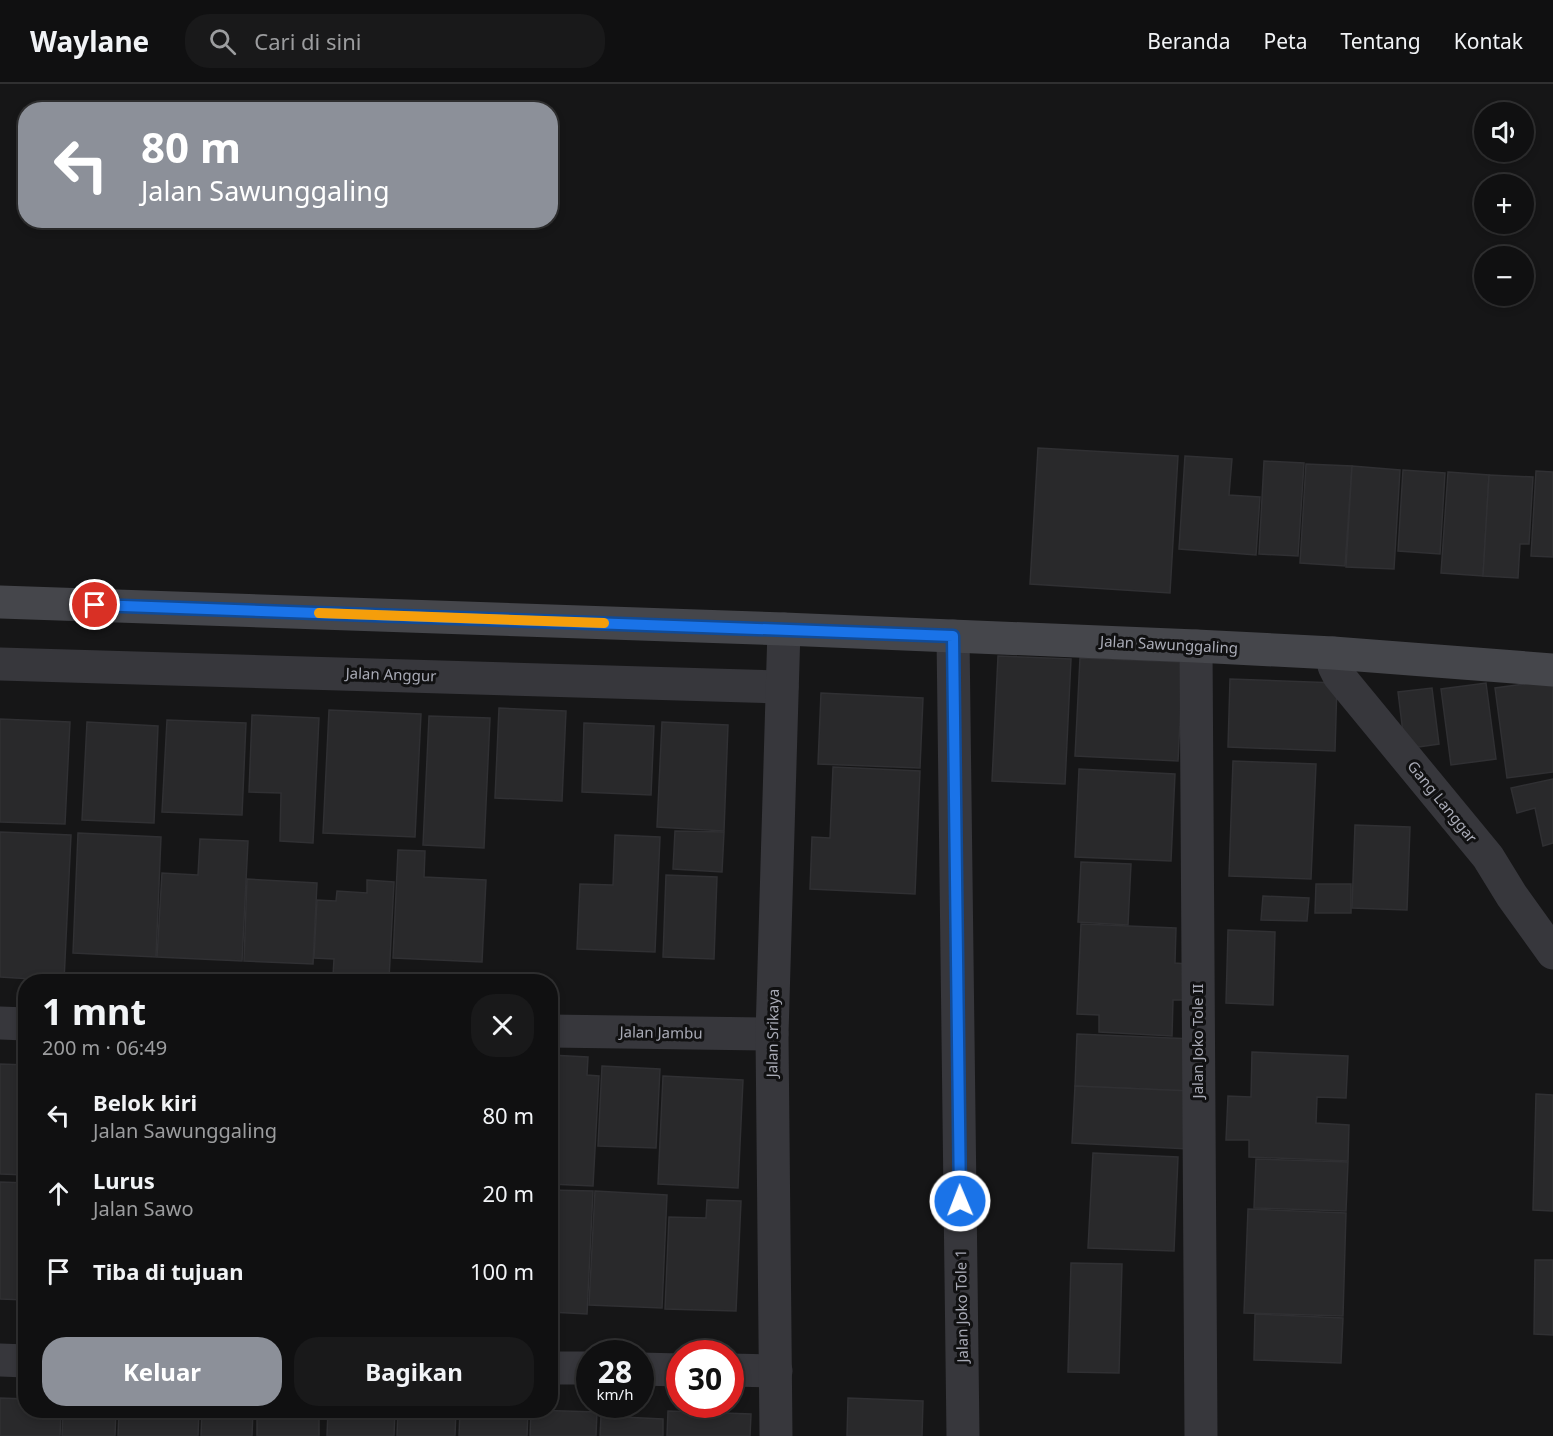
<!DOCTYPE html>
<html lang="id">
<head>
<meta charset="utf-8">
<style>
	:root { --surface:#101011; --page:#19191a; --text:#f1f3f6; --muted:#9c9d9f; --line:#303031; --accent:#8c9099 }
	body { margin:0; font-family:"Noto Sans",sans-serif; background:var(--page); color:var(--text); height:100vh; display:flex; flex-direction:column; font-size:22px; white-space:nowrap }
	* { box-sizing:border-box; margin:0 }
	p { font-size:20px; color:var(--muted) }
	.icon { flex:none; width:33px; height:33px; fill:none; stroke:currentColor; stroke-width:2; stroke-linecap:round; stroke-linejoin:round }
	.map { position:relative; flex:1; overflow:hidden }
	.drawer { position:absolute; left:18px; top:890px; width:540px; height:444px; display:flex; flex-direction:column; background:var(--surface); border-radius:24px; box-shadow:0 3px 9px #0003,0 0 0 2px var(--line) }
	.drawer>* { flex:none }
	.top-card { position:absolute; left:18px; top:18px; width:540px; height:126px; border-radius:24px; box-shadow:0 3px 9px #0003,0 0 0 2px var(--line); background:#8c9099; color:#fff; overflow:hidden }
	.controls { position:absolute; left:1474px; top:18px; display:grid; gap:12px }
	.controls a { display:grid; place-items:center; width:60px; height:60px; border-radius:50%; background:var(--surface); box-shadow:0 3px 9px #0003,0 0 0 2px var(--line); font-size:30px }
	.speed { position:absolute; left:576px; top:1256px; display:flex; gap:12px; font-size:30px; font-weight:700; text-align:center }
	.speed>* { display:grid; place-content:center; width:78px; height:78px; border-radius:50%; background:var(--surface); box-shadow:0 3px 9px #0003,0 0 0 2px var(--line); line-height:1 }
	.speed small { font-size:15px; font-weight:400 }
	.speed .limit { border:9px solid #d22; background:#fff; color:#111 }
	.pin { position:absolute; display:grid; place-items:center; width:51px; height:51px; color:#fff; margin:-26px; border:3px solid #fff; border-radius:50%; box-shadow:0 2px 6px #0007 }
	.me { position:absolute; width:66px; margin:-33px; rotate:359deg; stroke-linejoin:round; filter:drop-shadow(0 0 4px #0008) }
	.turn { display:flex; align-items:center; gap:21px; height:126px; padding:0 24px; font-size:27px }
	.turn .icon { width:78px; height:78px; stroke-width:2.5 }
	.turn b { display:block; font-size:42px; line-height:51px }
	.round { display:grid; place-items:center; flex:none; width:63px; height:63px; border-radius:24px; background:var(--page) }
	.head { display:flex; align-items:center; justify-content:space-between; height:102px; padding:0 24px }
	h1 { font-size:36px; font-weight:700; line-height:45px }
	.button { display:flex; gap:12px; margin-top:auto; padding:12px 24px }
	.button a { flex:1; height:69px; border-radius:24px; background:var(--accent); color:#fff; font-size:24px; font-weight:700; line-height:69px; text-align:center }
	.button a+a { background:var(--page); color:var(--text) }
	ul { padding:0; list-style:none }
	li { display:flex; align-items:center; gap:18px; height:78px; padding:0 24px }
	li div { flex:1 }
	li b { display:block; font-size:22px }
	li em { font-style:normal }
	header { display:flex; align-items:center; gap:36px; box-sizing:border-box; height:84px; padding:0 30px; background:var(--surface); border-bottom:2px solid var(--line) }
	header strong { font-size:28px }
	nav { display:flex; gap:33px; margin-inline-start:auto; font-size:21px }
	.search { width:420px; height:54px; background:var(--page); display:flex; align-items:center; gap:15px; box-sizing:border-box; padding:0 21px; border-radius:24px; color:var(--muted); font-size:22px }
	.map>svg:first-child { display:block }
	.building { fill:#29292b; stroke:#303033; stroke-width:1.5 }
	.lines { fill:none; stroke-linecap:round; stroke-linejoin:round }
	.street { stroke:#37373c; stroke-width:33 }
	.secondary { stroke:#45464b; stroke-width:33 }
	.route-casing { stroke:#114b97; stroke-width:15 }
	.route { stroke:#1a73e8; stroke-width:10 }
	.slow { stroke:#f59e0b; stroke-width:10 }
	.labels { text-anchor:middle; stroke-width:6; stroke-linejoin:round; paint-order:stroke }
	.street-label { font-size:15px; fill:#a9abb6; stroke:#111112 }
</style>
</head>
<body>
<header>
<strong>Waylane</strong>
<div class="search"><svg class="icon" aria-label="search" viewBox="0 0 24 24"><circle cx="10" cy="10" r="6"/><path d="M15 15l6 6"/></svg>Cari di sini</div>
<nav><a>Beranda</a><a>Peta</a><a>Tentang</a><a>Kontak</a></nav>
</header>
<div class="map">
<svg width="1553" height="1352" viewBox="0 0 1553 1352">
	<rect width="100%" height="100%" fill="#161617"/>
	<g class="building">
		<polygon points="1038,364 1178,372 1170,509 1030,500"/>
		<polygon points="1185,372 1232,375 1229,411 1260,413 1256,471 1179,465"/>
		<polygon points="1264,377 1304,379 1298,472 1259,470"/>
		<polygon points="1306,380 1352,382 1345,482 1300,479"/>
		<polygon points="1352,382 1400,386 1394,485 1346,483"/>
		<polygon points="1403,386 1445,389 1440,470 1398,467"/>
		<polygon points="1536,387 1553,388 1553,473 1531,472"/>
		<polygon points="1448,388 1489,391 1483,492 1441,489"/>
		<polygon points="1489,391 1533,393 1529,460 1520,460 1518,494 1483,492"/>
		<polygon points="998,572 1071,575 1065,700 992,697"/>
		<polygon points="1080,574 1183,578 1178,677 1075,672"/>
		<polygon points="1230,595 1337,599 1335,667 1228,663"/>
		<polygon points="1553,596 1553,688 1507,694 1495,604"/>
		<polygon points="1486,599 1496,675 1451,681 1441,605"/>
		<polygon points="1432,604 1439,660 1405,665 1398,608"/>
		<polygon points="821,609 923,614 920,684 818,680"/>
		<polygon points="499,624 566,627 562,717 495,714"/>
		<polygon points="329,626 421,630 415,753 323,749"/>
		<polygon points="252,631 319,634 313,759 280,757 281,709 249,708"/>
		<polygon points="429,632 490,634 484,764 423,761"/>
		<polygon points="0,635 70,638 65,740 0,738"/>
		<polygon points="167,636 246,639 242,731 162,728"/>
		<polygon points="87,638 158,642 154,739 82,736"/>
		<polygon points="662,638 728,641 724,747 657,743"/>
		<polygon points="584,639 654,642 651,711 582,708"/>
		<polygon points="1233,677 1316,680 1311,795 1229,792"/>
		<polygon points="833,683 920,687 915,810 810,805 812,753 830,754"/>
		<polygon points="1079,685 1175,690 1171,777 1075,773"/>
		<polygon points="1553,695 1553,759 1543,762 1535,724 1517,729 1511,704"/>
		<polygon points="1355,741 1410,743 1407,826 1352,824"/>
		<polygon points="675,747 724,748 722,788 673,785"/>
		<polygon points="0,748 71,751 64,897 0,893"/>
		<polygon points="78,749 161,753 156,873 73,869"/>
		<polygon points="615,751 660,753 655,868 577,865 580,800 613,801"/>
		<polygon points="200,755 248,757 242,877 157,873 162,789 198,791"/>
		<polygon points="398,766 425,767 424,793 486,796 482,878 393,874"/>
		<polygon points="1081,778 1131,780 1128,841 1078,838"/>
		<polygon points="666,791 717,793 714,875 663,873"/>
		<polygon points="247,795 317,799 313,880 244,877"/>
		<polygon points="367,796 394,798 389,895 333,892 334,875 314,874 317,816 336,817 337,807 367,809"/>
		<polygon points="1316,800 1351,800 1351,829 1315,829"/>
		<polygon points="1263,812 1309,814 1307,837 1261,836"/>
		<polygon points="1081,840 1176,844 1175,879 1187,880 1185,916 1173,916 1172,952 1099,948 1099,931 1077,930"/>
		<polygon points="1228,846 1275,848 1273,921 1226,919"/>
		<polygon points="1077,950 1194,955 1191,1007 1075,1002"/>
		<polygon points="1252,968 1348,972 1346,1014 1317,1013 1316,1039 1349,1041 1348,1077 1249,1073 1249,1056 1226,1056 1228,1012 1251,1013"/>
		<polygon points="550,971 588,973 587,991 599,992 593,1102 550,1100"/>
		<polygon points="0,980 26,981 26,1091 0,1090"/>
		<polygon points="602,982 660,985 656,1064 598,1062"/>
		<polygon points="663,992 743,996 738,1104 658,1100"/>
		<polygon points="1075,1002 1191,1007 1189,1065 1072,1059"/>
		<polygon points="1536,1010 1553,1011 1553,1127 1533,1126"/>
		<polygon points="1093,1069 1178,1073 1174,1167 1088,1164"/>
		<polygon points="1256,1075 1348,1078 1346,1127 1254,1124"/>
		<polygon points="0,1098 26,1099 26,1216 0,1215"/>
		<polygon points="550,1106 593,1107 587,1230 550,1228"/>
		<polygon points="595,1107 667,1111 662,1224 589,1221"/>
		<polygon points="707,1116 741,1117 736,1227 665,1225 669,1133 706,1134"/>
		<polygon points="1248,1125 1346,1129 1343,1232 1244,1229"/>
		<polygon points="1535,1176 1553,1176 1553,1251 1534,1250"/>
		<polygon points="1071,1179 1122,1180 1119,1289 1068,1288"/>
		<polygon points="1255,1230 1343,1234 1341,1279 1254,1276"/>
		<polygon points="0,1314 26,1315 26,1326 61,1326 60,1352 0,1352"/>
		<polygon points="848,1314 923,1317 922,1352 847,1352"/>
		<polygon points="63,1326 116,1326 115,1352 62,1352"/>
		<polygon points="119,1326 199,1326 198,1352 118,1352"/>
		<polygon points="202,1326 253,1326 252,1352 201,1352"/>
		<rect x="257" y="1326" width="62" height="26"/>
		<polygon points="328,1326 395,1326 394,1352 327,1352"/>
		<polygon points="398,1326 456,1326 455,1352 397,1352"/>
		<polygon points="460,1326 528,1326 527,1352 459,1352"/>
		<polygon points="531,1326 597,1328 596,1352 530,1352"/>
		<polygon points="668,1327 751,1330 750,1352 667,1352"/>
		<polygon points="601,1332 663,1335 663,1352 600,1352"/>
	</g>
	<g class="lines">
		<g class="street">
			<polyline points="953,552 963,1352"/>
			<polyline points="1196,562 1201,1352"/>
			<polyline points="1333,569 1334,582 1339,592 1488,773 1512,812 1553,869"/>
			<polyline points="0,580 782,603"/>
			<polyline points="0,939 26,940"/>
			<polyline points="550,947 772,950"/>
			<polyline points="0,1276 26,1277"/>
			<polyline points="550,1284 590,1284"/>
			<polyline points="640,1285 680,1286"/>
			<polyline points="730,1286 776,1287"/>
			<polyline points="776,1352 772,950 784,545"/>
		</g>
		<polyline class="secondary" points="0,518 784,545 1196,562 1333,569 1553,586"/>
	</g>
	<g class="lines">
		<defs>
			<polyline id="route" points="95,521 953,552 960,1117"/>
		</defs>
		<use href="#route" class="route-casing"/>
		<use href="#route" class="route"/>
		<polyline class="slow" points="319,529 604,539"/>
	</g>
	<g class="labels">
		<g class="street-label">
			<text transform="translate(1169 561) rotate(3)" y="5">Jalan Sawunggaling</text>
			<text transform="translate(391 591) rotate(2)" y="5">Jalan Anggur</text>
			<text transform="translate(1442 718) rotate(51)" y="5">Gang Langgar</text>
			<text transform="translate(661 949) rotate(1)" y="5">Jalan Jambu</text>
			<text transform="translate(773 949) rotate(-89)" y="5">Jalan Srikaya</text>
			<text transform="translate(1198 957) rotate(-90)" y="5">Jalan Joko Tole II</text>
			<text transform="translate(962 1222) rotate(-91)" y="5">Jalan Joko Tole 1</text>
		</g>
	</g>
</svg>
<div class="controls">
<a><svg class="icon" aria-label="sound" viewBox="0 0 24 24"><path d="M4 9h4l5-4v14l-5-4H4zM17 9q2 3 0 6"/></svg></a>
<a>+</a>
<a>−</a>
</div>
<div class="speed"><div>28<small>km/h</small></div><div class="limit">30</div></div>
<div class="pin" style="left:95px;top:521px;background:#d93025"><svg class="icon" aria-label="arrive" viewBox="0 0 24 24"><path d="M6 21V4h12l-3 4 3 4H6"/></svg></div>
<svg class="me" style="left:960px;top:1117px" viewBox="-20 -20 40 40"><circle r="17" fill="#1a73e8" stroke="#fff" stroke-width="3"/><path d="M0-11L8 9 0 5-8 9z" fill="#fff"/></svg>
<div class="top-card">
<div class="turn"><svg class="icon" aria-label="left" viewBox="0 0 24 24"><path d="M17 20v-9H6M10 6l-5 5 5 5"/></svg><div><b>80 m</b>Jalan Sawunggaling</div></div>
</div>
<section class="drawer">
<div class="head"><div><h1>1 mnt</h1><p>200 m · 06:49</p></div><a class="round"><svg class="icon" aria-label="close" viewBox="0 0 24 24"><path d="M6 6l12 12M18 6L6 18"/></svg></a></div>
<ul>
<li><svg class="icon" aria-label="left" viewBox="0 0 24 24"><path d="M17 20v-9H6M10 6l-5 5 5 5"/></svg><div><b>Belok kiri</b><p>Jalan Sawunggaling</p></div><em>80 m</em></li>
<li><svg class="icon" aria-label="ahead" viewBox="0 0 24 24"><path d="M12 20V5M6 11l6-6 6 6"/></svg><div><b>Lurus</b><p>Jalan Sawo</p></div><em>20 m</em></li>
<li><svg class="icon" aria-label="arrive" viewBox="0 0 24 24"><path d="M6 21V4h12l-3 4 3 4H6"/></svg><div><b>Tiba di tujuan</b></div><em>100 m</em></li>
</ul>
<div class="button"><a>Keluar</a><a>Bagikan</a></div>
</section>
</div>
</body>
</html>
